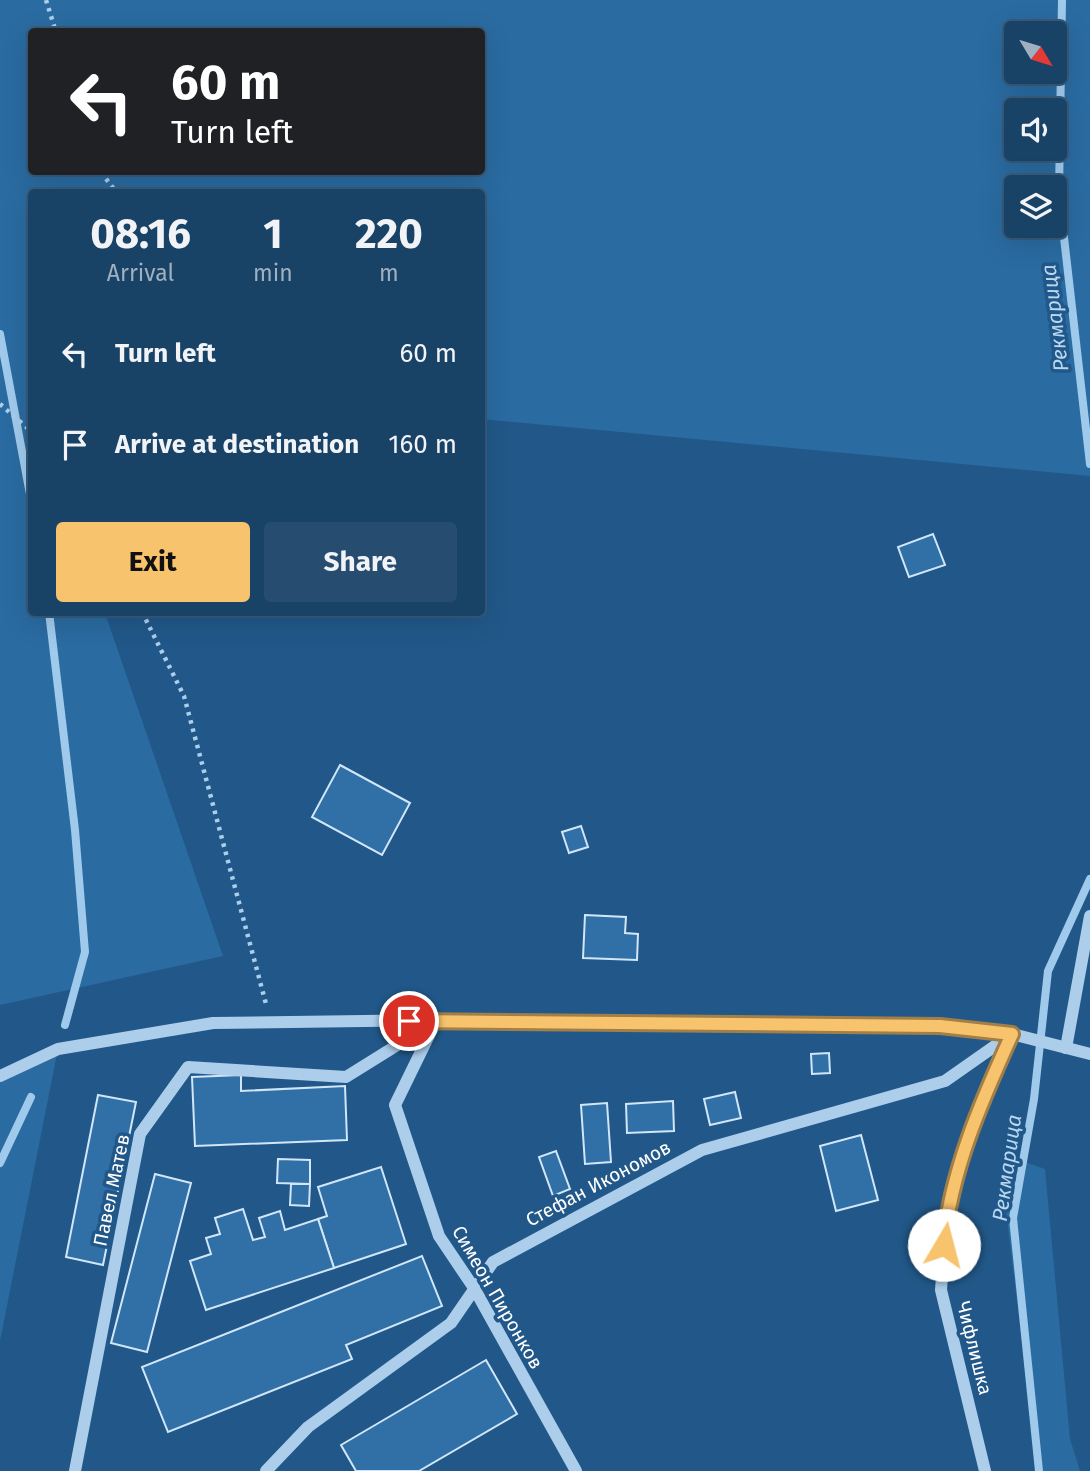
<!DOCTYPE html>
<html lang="en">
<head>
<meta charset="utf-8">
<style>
	:root { --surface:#194267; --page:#264d70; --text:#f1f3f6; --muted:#9fb0c0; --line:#375b7b; --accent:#f8c36d }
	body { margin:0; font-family:"Fira Sans",sans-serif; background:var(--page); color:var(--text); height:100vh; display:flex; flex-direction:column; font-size:26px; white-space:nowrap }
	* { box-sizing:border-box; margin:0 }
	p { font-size:23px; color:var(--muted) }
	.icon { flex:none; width:38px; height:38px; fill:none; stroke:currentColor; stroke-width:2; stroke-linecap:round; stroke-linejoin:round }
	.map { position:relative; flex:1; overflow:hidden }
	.sheet { position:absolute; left:28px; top:189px; width:457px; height:427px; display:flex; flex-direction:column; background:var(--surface); border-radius:7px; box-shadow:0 7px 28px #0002,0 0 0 2px var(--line) }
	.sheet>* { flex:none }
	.hud { position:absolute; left:28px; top:28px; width:457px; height:147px; border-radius:7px; box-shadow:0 7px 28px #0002,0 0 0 2px var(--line); background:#202124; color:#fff; overflow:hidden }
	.needle { width:46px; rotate:128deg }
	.fabs { position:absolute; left:1004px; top:21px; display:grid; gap:14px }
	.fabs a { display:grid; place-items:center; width:63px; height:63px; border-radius:7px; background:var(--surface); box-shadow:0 7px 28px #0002,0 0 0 2px var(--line); font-size:35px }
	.pin { position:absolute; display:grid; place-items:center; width:60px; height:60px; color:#fff; margin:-30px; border:4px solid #fff; border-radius:50%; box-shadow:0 2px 7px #0007 }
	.me { position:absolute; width:77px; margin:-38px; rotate:8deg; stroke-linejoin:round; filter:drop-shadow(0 0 5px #0008) }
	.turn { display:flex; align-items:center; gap:24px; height:147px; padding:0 28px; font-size:32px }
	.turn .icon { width:91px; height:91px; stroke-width:2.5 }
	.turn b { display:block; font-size:49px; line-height:60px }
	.eta { display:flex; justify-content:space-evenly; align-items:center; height:119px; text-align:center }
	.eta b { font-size:42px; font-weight:700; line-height:49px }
	.action { display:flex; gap:14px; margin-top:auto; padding:14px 28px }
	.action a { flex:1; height:80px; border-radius:7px; background:var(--accent); color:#111; font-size:28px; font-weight:700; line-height:80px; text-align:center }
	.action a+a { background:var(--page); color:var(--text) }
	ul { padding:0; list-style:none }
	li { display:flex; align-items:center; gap:21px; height:91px; padding:0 28px }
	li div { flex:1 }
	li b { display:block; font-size:26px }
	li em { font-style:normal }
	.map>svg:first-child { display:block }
	.green { fill:#2a6ba1; fill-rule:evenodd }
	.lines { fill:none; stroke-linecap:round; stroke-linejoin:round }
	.stream { stroke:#a0caec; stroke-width:8 }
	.building { fill:#3070a6; stroke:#d1e6f8; stroke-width:2 }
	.path { stroke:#acceeb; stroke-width:4.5; stroke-dasharray:3.5 5; stroke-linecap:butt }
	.minor { stroke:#acceeb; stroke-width:12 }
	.route-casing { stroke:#a17f47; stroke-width:18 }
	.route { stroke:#f8c36d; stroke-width:12 }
	.labels { text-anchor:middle; stroke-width:7; stroke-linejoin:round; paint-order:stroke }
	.street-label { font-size:19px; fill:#fff; stroke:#215889 }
	.water-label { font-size:21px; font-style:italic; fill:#b8d8f2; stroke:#215889 }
</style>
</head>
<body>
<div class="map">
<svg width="1090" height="1471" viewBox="0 0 1090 1471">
	<rect width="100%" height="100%" fill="#215889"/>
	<g class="green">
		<path d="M0 0H1090V476L481 419V192H32V612L105 613 223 956 0 1005ZM32 32H481V172H32ZM1017 33H1055V72H1017ZM1055 110V149H1017V110ZM1017 187H1055V226H1017Z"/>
		<polygon points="58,1049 0,1341 0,1076"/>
		<polygon points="1025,1162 1045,1169 1070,1439 1080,1471 1038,1471 1002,1179"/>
	</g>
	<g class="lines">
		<g class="stream">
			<polyline points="1062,0 1059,194 1090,464"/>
			<polyline points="0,334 32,505"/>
			<polyline points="49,612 75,830 85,952 65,1025"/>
			<polyline points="0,1163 31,1097"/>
			<polyline points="1039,1471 1013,1218 1034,1099 1048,971 1090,879"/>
		</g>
	</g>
	<g class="building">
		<polygon points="933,534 945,565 909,577 898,547"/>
		<polygon points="340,765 410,803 382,855 312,817"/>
		<polygon points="581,826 588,847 569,853 562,832"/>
		<polygon points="585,915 626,917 625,933 638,934 637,960 583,958"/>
		<polygon points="829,1053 830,1073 812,1074 811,1054"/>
		<polygon points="241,1075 241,1091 345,1086 347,1140 195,1146 192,1077"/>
		<polygon points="735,1092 741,1118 710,1125 704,1099"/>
		<polygon points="98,1095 136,1102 103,1265 66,1257"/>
		<polygon points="673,1101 674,1131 627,1133 626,1104"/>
		<polygon points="607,1103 611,1162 585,1164 581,1105"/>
		<polygon points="861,1135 878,1200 836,1211 820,1146"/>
		<polygon points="556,1151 570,1189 553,1196 539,1157"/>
		<polygon points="278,1159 310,1160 310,1184 277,1183"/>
		<polygon points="381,1167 406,1244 334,1268 318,1219 327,1216 318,1187"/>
		<polygon points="155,1174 191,1183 147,1352 111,1343"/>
		<polygon points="291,1184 310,1184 309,1206 290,1205"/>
		<polygon points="243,1209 253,1240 265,1237 259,1218 280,1211 285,1230 318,1219 334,1268 206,1310 190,1261 211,1254 206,1238 220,1234 215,1218"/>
		<polygon points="422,1256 442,1306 346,1345 352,1359 168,1432 142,1367"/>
		<polygon points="486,1360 517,1414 419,1471 356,1471 341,1445"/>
	</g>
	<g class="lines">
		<g class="path">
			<polyline points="46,0 56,32"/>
			<polyline points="101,172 116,192"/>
			<polyline points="0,404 32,432"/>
			<polyline points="142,612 184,696 266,1004"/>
		</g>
		<g class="minor">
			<polyline points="436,1021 395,1105 439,1236 474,1288 576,1471"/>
			<polyline points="1066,1048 1090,916"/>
			<polyline points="0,1076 58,1049 213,1023 437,1020 940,1026 1012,1034 1090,1054"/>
			<polyline points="75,1471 140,1134 188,1067 346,1077 436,1021"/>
			<polyline points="266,1471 308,1427 451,1323 493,1262 702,1150 945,1081 1012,1034"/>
			<polyline points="985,1471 941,1290 946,1222 974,1120 1012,1035"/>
		</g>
	</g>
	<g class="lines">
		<defs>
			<path id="route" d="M409 1021 940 1026 1012 1034C982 1100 950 1172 944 1245"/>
		</defs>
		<use href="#route" class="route-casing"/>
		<use href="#route" class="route"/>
	</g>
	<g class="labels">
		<g class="street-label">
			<text transform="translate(598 1183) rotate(-28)" y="7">Стефан Икономов</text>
			<text transform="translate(111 1190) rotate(-78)" y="7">Павел Матев</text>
			<text transform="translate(498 1297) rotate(60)" y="7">Симеон Пиронков</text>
			<text transform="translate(975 1348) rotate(76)" y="7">Чифлишка</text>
		</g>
		<g class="water-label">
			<text transform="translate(1055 318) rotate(-97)" y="7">Рекмарица</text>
			<text transform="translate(1007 1168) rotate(-82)" y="7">Рекмарица</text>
		</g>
	</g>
</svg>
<div class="fabs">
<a><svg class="needle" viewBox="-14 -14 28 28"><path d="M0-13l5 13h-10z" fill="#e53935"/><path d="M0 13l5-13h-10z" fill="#9fb0c0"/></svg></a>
<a><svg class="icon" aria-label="sound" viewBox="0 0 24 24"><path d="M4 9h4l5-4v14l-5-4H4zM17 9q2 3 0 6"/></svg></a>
<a><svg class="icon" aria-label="layers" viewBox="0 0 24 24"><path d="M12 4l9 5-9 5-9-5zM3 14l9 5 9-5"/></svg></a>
</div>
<div class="pin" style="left:409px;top:1021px;background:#d93025"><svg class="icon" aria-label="arrive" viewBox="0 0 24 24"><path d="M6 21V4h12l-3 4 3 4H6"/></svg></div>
<svg class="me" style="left:944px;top:1245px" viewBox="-20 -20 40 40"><circle r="19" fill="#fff"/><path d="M0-13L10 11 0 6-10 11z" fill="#f8c36d"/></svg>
<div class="hud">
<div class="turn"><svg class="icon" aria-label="left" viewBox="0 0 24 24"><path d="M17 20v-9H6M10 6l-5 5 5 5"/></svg><div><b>60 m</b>Turn left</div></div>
</div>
<section class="sheet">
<div class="eta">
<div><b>08:16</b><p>Arrival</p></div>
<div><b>1</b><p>min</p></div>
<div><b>220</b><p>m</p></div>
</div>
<ul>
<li><svg class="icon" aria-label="left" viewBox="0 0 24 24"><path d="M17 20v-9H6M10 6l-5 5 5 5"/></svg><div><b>Turn left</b></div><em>60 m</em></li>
<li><svg class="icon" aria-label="arrive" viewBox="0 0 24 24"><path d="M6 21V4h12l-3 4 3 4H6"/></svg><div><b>Arrive at destination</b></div><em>160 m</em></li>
</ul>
<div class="action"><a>Exit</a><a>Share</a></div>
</section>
</div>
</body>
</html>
